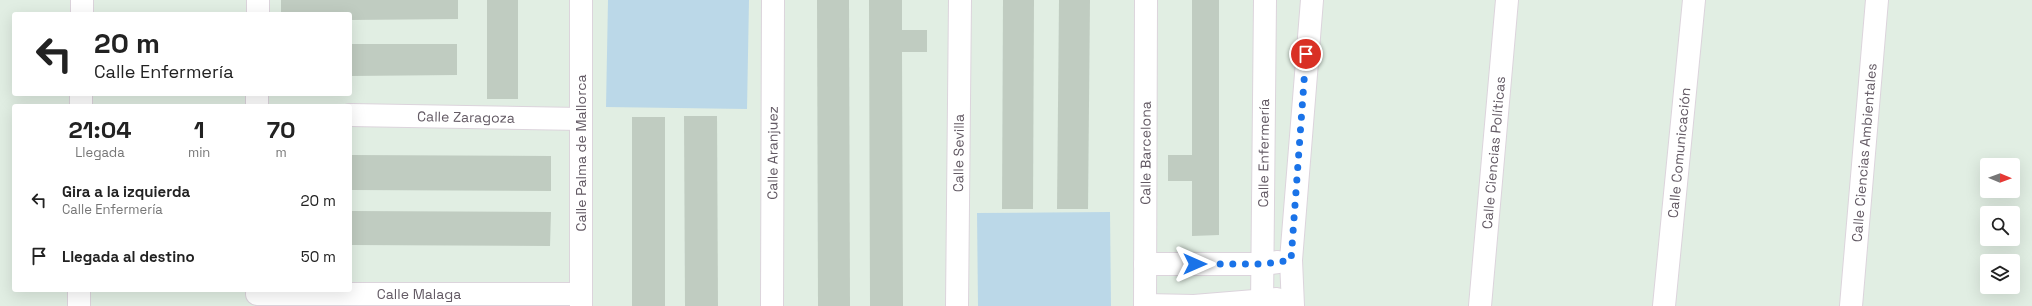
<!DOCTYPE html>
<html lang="es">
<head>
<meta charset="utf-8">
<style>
	:root { --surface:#fff; --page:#f6f6f6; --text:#222; --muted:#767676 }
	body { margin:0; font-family:"Space Grotesk",sans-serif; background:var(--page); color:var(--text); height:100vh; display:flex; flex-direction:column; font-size:15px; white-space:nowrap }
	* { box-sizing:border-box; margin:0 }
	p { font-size:13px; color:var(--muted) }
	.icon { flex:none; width:22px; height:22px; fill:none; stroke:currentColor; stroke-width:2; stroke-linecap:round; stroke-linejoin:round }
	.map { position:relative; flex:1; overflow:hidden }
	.sheet { position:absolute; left:12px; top:104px; width:340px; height:188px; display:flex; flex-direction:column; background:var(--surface); border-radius:4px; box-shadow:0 4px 16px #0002 }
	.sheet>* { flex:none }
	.banner { position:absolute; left:12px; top:12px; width:340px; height:84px; border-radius:4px; box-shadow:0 4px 16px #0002; background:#fff; color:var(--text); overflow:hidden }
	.needle { width:26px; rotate:91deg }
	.controls { position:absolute; left:1980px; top:158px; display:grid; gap:8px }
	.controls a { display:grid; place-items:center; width:40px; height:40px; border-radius:4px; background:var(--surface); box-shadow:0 4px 16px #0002; font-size:20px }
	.pin { position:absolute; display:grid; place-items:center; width:34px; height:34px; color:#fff; margin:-17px; border:2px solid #fff; border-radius:50%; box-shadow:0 1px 4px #0007 }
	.me { position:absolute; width:44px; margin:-22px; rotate:90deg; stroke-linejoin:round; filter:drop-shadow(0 0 3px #0008) }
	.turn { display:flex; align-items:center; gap:14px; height:84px; padding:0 16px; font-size:18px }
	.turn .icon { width:52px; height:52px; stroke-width:2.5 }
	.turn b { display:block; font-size:28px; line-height:34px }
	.eta { display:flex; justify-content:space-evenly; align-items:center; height:68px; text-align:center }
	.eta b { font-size:24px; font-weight:800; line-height:28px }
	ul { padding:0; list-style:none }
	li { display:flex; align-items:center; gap:12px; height:56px; padding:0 16px }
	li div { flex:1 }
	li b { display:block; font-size:15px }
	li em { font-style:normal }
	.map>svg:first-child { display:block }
	.green { fill:#bbd8e8 }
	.building { fill:#c0ccc1 }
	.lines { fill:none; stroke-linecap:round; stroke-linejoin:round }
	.street-casing { stroke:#dcd4dc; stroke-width:24 }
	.street { stroke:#fff; stroke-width:22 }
	.route { stroke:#1a73e8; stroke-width:7; stroke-dasharray:0 12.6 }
	.labels { text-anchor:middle; stroke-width:3.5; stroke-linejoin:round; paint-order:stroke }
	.street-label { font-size:14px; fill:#635a64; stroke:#fff }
</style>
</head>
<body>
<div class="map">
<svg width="2032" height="306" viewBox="0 0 2032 306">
	<rect width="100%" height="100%" fill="#e1eee3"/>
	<g class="green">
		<polygon points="608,0 749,0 747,109 606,107"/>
		<polygon points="1110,212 1111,306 978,306 977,213"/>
	</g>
	<g class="building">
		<polygon points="281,0 458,0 458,19 350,20 350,14 281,14"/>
		<rect x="487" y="0" width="31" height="99"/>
		<polygon points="817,0 849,0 850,306 818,306"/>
		<polygon points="869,0 902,0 902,30 927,30 927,52 902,52 903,306 870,306"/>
		<polygon points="1003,0 1034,0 1033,209 1002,209"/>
		<polygon points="1059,0 1090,0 1088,209 1057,209"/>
		<polygon points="1192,0 1219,0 1219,235 1192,236 1192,181 1168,181 1168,155 1192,155"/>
		<polygon points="350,44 457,44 457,75 350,76"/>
		<polygon points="684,116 717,116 718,306 685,306"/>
		<rect x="632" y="117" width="33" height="189"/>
		<polygon points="350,155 551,156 551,191 350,190"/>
		<polygon points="350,211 551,212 550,246 350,245"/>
	</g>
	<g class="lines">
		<defs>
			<g id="street">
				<polyline points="581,0 581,306"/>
				<polyline points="82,14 82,0"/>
				<polyline points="258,14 258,0"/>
				<polyline points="81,106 81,94"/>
				<polyline points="257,106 257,94"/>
				<path id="s1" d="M350 115 581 119"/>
				<polyline points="1145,264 1263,264 1278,262"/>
				<path id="s2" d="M257 294H581"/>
				<polyline points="1145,305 1194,306 1277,299"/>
				<polyline points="79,306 79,290"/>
				<path id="s3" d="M772 306 773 0"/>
				<path id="s4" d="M957 306 960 0"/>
				<path id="s5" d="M1145 306 1146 0"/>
				<path id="s6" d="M1262 306 1265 0"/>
				<polyline points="1293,306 1291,260 1312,0"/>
				<path id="s7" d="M1480 306 1507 0"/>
				<path id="s8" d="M1664 306 1694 0"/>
				<path id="s9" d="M1851 306 1877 0"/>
			</g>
		</defs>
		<use href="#street" class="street-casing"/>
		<use href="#street" class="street"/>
	</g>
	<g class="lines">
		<polyline class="route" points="1195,264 1263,264 1291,260 1306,54"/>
	</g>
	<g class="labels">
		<g class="street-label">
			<text dy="5" stroke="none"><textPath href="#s1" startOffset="116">Calle Zaragoza</textPath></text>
			<text transform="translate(581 153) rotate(-90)" y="5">Calle Palma de Mallorca</text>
			<text dy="5" stroke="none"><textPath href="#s3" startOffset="153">Calle Aranjuez</textPath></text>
			<text dy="5" stroke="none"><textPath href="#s4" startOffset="153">Calle Sevilla</textPath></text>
			<text dy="5" stroke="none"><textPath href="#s5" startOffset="153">Calle Barcelona</textPath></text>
			<text dy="5" stroke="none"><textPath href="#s6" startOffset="153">Calle Enfermería</textPath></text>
			<text dy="5" stroke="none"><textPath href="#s7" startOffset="154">Calle Ciencias Políticas</textPath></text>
			<text dy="5" stroke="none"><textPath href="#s8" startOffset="154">Calle Comunicación</textPath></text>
			<text dy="5" stroke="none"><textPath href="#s9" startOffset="154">Calle Ciencias Ambientales</textPath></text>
			<text dy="5" stroke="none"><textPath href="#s2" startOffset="162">Calle Malaga</textPath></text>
		</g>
	</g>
</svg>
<div class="controls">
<a><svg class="needle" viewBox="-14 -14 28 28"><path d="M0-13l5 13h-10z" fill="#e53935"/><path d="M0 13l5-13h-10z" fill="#767676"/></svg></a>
<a><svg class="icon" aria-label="search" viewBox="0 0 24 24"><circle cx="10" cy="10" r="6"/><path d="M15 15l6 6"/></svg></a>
<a><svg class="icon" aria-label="layers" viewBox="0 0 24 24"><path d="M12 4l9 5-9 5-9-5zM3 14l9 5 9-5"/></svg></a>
</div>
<div class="pin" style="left:1306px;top:54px;background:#d93025"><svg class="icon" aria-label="arrive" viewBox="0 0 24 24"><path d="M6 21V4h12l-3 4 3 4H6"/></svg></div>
<svg class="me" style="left:1195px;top:264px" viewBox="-20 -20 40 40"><path d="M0-17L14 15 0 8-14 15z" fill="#1a73e8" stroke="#fff" stroke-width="4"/></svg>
<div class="banner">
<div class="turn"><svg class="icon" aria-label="left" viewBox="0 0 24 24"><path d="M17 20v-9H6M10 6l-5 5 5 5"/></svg><div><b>20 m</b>Calle Enfermería</div></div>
</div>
<section class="sheet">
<div class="eta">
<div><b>21:04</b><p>Llegada</p></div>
<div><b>1</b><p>min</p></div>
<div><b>70</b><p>m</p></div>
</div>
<ul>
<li><svg class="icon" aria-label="left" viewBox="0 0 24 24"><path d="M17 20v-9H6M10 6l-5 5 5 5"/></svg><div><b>Gira a la izquierda</b><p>Calle Enfermería</p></div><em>20 m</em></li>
<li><svg class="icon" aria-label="arrive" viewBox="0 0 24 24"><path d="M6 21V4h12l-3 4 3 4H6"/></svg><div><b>Llegada al destino</b></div><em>50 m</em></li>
</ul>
</section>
</div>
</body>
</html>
